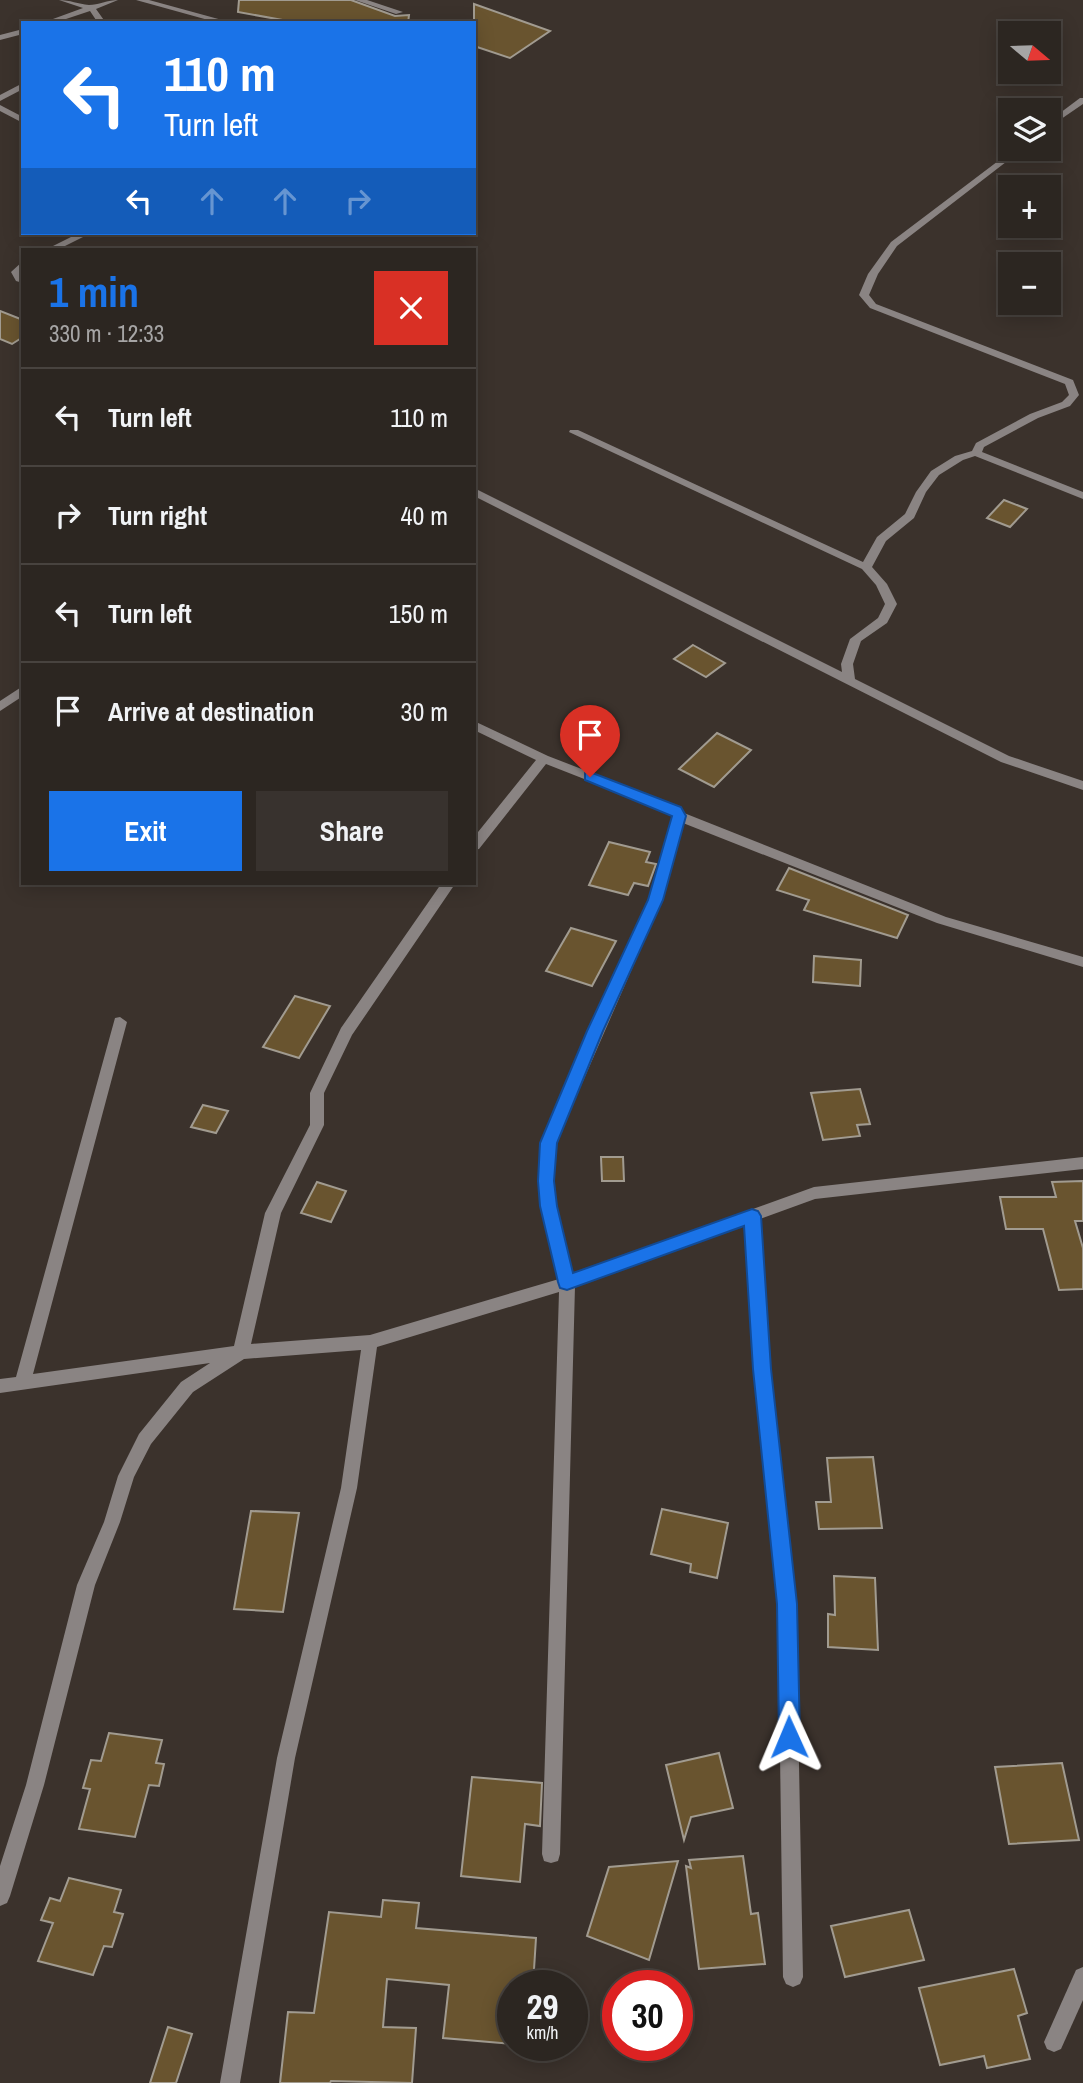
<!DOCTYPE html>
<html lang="en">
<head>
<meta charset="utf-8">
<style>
	:root { --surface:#2c2621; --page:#38322e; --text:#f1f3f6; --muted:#a6a5a5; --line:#48433f; --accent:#1a73e8 }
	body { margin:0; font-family:"Archivo Narrow",sans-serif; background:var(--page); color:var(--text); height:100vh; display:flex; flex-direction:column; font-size:26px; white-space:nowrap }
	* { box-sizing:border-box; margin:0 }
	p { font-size:23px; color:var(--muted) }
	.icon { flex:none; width:38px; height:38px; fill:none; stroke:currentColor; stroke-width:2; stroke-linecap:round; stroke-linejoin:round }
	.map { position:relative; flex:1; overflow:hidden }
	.details { position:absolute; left:21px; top:248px; width:455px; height:637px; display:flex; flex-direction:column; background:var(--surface); border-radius:0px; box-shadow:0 4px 18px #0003,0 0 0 2px var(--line) }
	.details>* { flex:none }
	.top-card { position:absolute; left:21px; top:21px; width:455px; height:214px; border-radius:0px; box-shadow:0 4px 18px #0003,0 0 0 2px var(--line); background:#1a73e8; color:#fff; overflow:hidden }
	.needle { width:46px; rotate:109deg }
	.tools { position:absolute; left:998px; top:21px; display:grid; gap:14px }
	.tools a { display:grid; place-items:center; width:63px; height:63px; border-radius:0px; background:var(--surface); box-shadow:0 4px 18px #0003,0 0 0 2px var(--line); font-size:35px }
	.speed { position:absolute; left:497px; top:1970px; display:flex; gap:14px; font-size:35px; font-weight:700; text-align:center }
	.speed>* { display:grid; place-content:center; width:91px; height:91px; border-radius:50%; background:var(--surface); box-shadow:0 4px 18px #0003,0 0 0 2px var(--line); line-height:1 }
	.speed small { font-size:18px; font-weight:400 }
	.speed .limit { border:10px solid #d22; background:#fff; color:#111 }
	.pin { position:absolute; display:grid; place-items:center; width:60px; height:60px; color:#fff; margin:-72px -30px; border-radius:50% 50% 50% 0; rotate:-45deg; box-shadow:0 0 7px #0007 }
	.pin .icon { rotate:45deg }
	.me { position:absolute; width:77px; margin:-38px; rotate:359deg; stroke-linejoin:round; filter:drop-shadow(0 0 5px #0008) }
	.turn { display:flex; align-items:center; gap:24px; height:147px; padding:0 28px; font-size:32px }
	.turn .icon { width:91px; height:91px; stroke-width:2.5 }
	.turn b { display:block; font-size:49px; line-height:60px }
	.lanes { display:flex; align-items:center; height:66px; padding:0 28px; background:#0003; justify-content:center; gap:35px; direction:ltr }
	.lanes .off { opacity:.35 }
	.round { display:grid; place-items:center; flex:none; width:74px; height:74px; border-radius:0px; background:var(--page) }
	.overview { display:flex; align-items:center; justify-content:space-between; height:119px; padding:0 28px }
	h1 { font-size:42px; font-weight:700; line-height:52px; color:var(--accent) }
	.action { display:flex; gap:14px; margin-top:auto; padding:14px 28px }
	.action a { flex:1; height:80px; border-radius:0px; background:var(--accent); color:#fff; font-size:28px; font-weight:700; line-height:80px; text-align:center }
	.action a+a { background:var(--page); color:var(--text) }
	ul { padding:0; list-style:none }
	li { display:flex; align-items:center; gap:21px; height:98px; padding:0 28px; border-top:2px solid var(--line) }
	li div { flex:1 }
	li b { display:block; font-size:26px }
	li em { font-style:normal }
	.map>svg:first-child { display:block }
	.building { fill:#69542f; stroke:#a19b90; stroke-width:2 }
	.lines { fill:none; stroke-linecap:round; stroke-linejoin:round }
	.minor { fill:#8a8483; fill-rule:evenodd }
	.route { fill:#1a73e8; stroke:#114b97; stroke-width:2 }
</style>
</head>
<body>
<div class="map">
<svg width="1083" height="2083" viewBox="0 0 1083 2083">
	<rect width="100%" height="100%" fill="#3b322c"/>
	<g class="building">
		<polygon points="239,0 351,0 395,16 409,15 408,23 299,23 238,12"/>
		<polygon points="474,4 550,31 510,58 474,46"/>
		<polygon points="0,311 23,320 23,337 12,344 0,339"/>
		<polygon points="1004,500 1027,509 1010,527 987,518"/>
		<polygon points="693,645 725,663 706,677 674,659"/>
		<polygon points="717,733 751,750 714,787 679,769"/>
		<polygon points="609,842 650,852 646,862 656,864 648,886 634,883 628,895 589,885"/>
		<polygon points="789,868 908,915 897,938 804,910 809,900 777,890"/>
		<polygon points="571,928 616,941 592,986 546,971"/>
		<polygon points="814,956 861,960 860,986 813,982"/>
		<polygon points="295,996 330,1006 299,1058 263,1047"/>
		<polygon points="860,1089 870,1124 857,1125 860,1136 823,1140 811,1093"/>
		<polygon points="203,1105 228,1111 216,1133 191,1127"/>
		<polygon points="601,1157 623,1157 624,1181 602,1181"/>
		<polygon points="1083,1181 1083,1221 1075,1221 1083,1248 1083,1289 1059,1290 1043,1229 1006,1229 1000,1197 1056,1197 1052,1182"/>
		<polygon points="317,1182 346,1191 331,1222 301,1213"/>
		<polygon points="873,1457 882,1528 819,1529 816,1502 831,1502 827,1458"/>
		<polygon points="662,1509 728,1523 717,1578 690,1572 691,1564 651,1554"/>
		<polygon points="251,1511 299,1513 283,1612 234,1609"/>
		<polygon points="834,1576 875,1578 878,1650 828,1647 828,1614 835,1615"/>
		<polygon points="109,1733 162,1740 156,1763 164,1764 159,1786 149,1785 135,1837 79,1829 90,1789 83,1788 91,1760 101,1761"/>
		<polygon points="719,1753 733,1808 691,1817 684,1840 666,1765"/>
		<polygon points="1062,1763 1079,1840 1009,1844 995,1767"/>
		<polygon points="472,1777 542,1783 540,1826 525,1824 520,1882 461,1876"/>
		<polygon points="743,1856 751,1914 758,1913 765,1964 699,1969 686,1866 691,1868 689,1860"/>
		<polygon points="678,1861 649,1960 587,1936 609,1867"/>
		<polygon points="69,1878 121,1890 114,1912 123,1914 112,1947 104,1946 93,1975 38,1961 53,1923 41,1920 50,1898 60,1901"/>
		<polygon points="383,1900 419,1903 416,1928 536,1938 533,1985 517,1984 513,1986 513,2044 443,2038 449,1985 387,1979 383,2027 416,2028 412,2083 331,2081 330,2083 280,2083 288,2012 314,2013 329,1912 381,1917"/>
		<polygon points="909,1910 924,1960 845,1977 831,1926"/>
		<polygon points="1014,1969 1027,2013 1018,2016 1030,2059 987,2068 984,2056 940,2065 919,1988"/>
		<polygon points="168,2027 192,2034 176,2083 150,2083"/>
	</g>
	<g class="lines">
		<g class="minor">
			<path d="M59 0C70 0 78 4 89 5 98 5 108 0 118 0L96 9 106 23H98L90 11 54 23H42L83 8Z"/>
			<polygon points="136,0 149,0 233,23 219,23"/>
			<polygon points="355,0 367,0 403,12 396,14"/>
			<polygon points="23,29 23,34 0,40 0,35"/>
			<polygon points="23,83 23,89 0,101 0,95"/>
			<polygon points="1080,98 1083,98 1083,104 1048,128 1048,122"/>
			<polygon points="0,105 23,117 23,123 0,111"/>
			<polygon points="1014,149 1023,149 897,246 878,274 869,295 876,304 1073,380 1079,395 1070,406 1038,418 984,447 982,452 1083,492 1083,499 975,456 963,460 939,475 926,492 914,518 886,541 872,567 887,584 897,604 887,623 861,641 853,664 855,679 1009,756 1083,781 1083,790 1001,762 474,496 474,489 478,490 842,672 841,664 850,639 878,618 885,604 876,585 862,569 569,432 570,430 578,430 863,562 877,537 905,514 916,492 931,471 955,456 972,451 976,443 1030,414 1062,402 1069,395 1065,384 870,308 859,295 868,274 891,242"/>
			<polygon points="79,233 91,233 57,250 45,250"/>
			<polygon points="23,261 21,272 23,283 16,281 11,272"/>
			<polygon points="23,686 23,696 0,711 0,701"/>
			<polygon points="474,721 548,756 680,807 684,813 946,917 1083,957 1083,967 937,923 683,823 662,900 556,1143 553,1181 555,1206 573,1274 814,1187 1083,1157 1083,1169 815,1199 760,1219 770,1369 796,1604 803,1977 800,1984 793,1987 786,1984 783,1977 778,1604 754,1369 745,1224 575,1286 560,1854 558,1861 551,1863 544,1861 542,1854 559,1292 377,1347 357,1488 295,1758 240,2083 220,2083 277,1758 341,1488 361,1350 244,1359 193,1392 151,1444 134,1477 120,1522 95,1585 44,1785 10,1896 7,1903 0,1906 0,1866 26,1785 77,1585 104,1522 118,1476 139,1434 181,1382 210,1363 0,1393 0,1379 16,1377 115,1018 120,1017 127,1022 33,1374 234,1346 265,1213 310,1125 310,1093 341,1028 441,884 455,884 352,1035 324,1093 324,1125 281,1213 251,1344 370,1335 559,1279 541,1206 539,1181 542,1143 648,900 673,816 671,813 546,764 479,849 474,850 474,837 536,760 474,730"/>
			<polygon points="1083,1967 1083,2000 1061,2049 1054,2052 1047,2049 1044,2042 1076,1970"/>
		</g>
	</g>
	<polygon class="route" points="590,772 681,807 686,816 663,900 603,1031 557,1143 554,1181 557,1206 573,1273 752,1209 758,1211 761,1216 771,1369 797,1604 800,1737 797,1744 789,1747 782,1744 779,1737 777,1604 753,1369 744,1226 567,1290 560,1288 558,1282 540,1206 538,1181 540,1143 587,1031 648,900 672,816 585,780 585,773"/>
</svg>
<div class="tools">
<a><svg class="needle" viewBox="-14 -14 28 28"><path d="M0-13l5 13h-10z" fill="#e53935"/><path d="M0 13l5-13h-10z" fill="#a6a5a5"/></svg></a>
<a><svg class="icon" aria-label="layers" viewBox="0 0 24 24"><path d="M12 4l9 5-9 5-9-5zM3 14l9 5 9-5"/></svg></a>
<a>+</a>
<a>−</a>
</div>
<div class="speed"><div>29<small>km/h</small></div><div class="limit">30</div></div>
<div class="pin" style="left:590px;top:777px;background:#d93025"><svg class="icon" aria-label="arrive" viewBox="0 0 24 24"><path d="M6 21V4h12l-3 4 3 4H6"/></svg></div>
<svg class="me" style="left:789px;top:1737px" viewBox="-20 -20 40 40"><path d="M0-17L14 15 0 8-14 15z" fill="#1a73e8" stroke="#fff" stroke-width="4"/></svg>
<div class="top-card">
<div class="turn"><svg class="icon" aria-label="left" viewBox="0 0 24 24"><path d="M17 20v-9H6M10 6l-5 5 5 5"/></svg><div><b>110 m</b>Turn left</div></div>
<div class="lanes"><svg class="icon" aria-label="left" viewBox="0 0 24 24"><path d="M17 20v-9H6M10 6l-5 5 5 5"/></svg><svg class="icon off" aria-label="ahead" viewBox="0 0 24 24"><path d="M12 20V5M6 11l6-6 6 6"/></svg><svg class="icon off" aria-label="ahead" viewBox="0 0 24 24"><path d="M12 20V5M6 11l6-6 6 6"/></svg><svg class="icon off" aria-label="right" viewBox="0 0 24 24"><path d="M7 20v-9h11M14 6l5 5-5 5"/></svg></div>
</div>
<section class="details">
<div class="overview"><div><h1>1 min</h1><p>330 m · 12:33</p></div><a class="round" style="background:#d93025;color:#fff"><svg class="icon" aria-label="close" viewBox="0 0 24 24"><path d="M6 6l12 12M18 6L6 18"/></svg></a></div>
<ul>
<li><svg class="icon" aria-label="left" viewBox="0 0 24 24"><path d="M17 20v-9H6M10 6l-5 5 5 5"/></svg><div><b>Turn left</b></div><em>110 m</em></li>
<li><svg class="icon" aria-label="right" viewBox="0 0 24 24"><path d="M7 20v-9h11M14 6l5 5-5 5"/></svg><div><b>Turn right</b></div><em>40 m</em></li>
<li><svg class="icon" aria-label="left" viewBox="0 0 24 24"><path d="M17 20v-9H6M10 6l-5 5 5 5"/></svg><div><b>Turn left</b></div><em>150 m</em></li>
<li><svg class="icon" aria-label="arrive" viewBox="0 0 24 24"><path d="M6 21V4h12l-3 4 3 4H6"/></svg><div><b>Arrive at destination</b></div><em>30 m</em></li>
</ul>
<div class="action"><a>Exit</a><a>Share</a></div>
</section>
</div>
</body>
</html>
